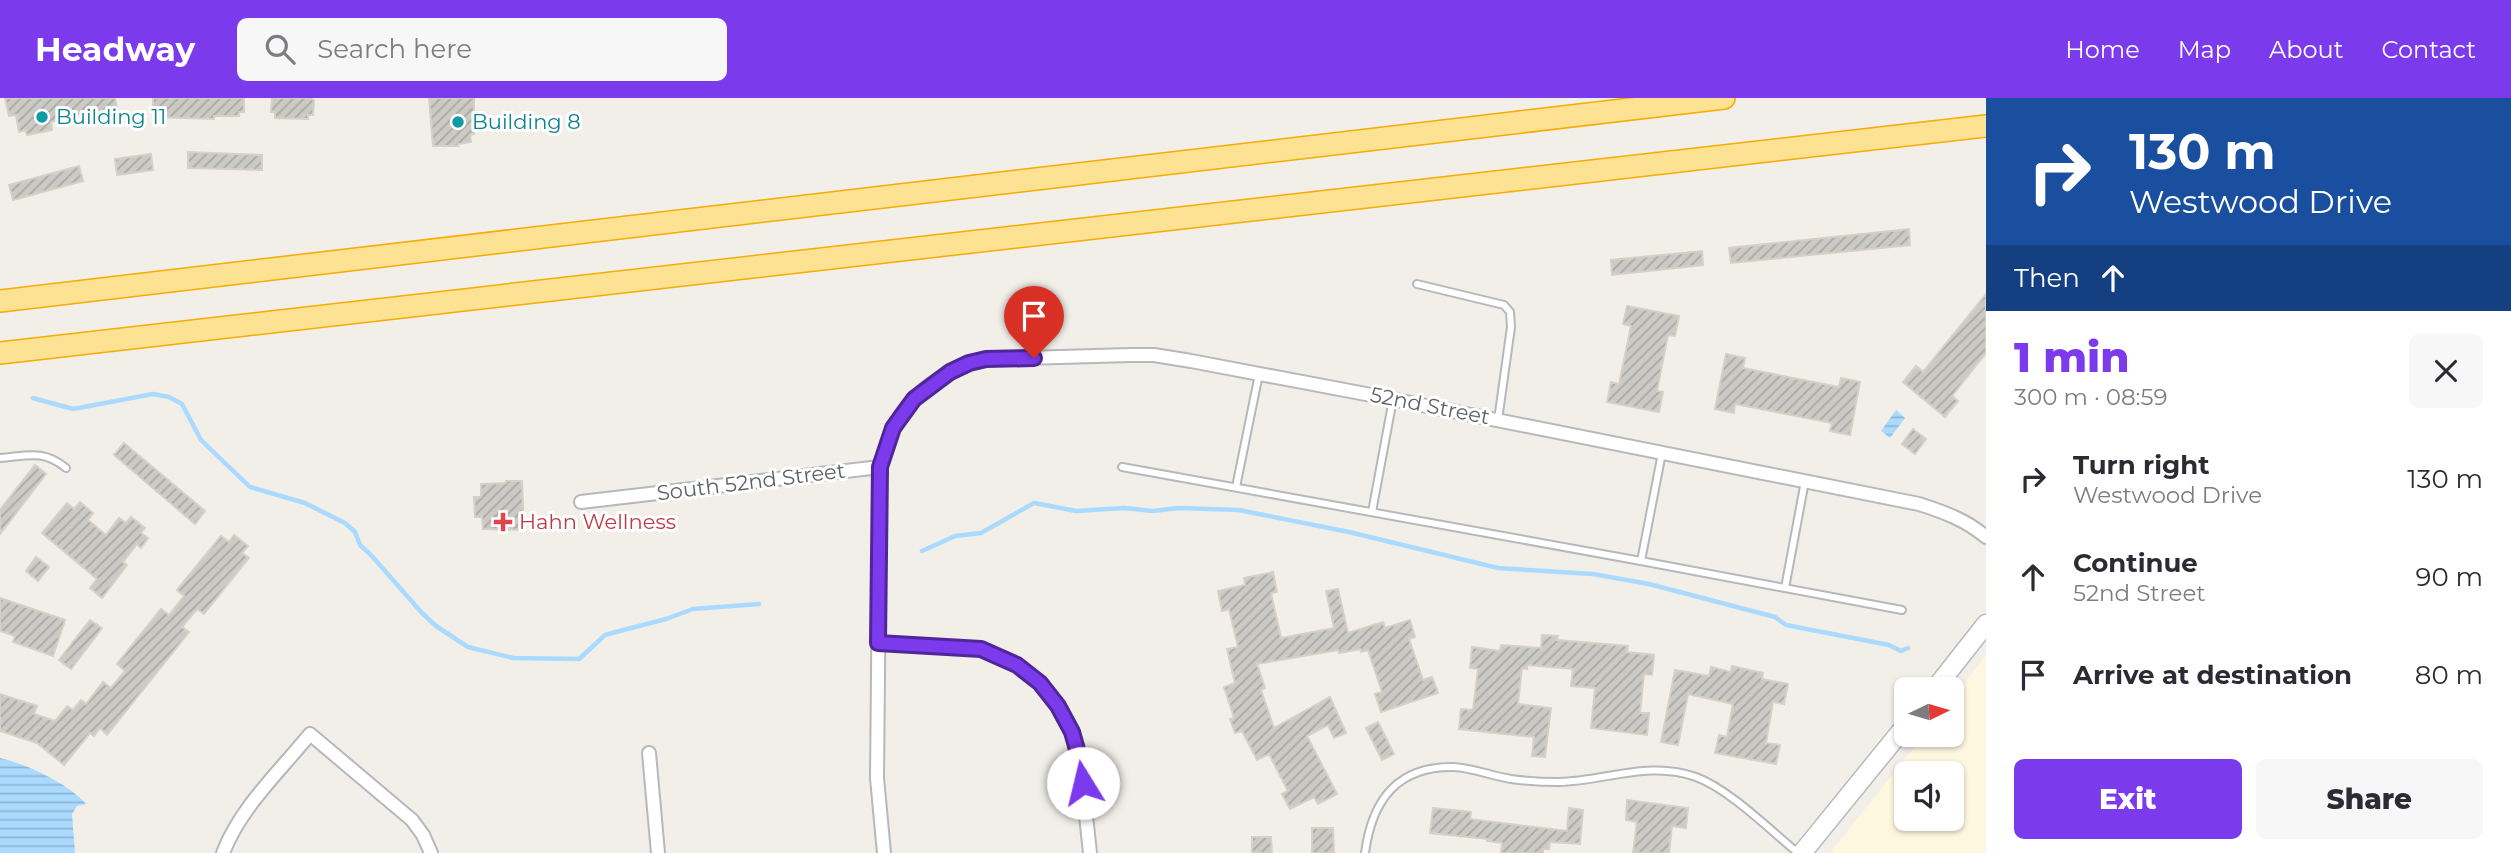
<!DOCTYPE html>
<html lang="en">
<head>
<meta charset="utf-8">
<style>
	:root { --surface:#fff; --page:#f7f7f7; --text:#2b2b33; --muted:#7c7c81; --accent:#7c3aed }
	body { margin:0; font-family:Montserrat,sans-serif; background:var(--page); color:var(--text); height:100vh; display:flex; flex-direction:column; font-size:26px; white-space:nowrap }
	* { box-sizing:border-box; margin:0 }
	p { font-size:23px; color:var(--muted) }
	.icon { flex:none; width:38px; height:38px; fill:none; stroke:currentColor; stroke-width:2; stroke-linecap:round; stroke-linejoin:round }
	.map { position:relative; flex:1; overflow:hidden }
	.drawer { display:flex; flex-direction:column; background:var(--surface); width:525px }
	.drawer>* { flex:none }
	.banner { background:#1a4fa0; color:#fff; overflow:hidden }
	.needle { width:46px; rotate:85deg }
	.fabs { position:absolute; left:1894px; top:579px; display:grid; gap:14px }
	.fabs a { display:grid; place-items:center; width:70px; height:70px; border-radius:10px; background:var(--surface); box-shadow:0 2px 5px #0004; font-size:35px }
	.pin { position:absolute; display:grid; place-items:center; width:60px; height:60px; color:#fff; margin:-72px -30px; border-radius:50% 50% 50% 0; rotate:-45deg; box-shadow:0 0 7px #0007 }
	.pin .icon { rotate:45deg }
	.me { position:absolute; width:77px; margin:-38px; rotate:351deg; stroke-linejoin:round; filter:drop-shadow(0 0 5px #0008) }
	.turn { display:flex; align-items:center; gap:24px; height:147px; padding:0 28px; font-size:32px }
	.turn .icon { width:91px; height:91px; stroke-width:2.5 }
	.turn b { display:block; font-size:49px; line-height:60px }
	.then { display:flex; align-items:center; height:66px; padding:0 28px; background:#0003; gap:14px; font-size:26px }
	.round { display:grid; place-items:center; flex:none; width:74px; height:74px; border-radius:10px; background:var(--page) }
	.overview { display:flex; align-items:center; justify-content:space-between; height:119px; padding:0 28px }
	h1 { font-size:42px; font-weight:800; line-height:52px; color:var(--accent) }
	.primary-button { display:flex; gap:14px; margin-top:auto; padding:14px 28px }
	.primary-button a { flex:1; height:80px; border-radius:10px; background:var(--accent); color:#fff; font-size:28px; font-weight:800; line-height:80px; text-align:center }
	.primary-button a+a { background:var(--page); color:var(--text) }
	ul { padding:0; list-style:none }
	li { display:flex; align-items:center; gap:21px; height:98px; padding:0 28px }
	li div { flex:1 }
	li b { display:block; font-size:26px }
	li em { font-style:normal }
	header { display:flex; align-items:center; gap:42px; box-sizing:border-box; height:98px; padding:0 35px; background:var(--accent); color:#fff }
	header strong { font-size:33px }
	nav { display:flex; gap:38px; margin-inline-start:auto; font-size:24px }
	.search { width:490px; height:63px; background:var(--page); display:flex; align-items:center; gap:18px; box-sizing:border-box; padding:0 24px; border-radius:10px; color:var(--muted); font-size:26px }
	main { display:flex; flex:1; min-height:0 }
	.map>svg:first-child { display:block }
	.commercial { fill:#fef7e0; fill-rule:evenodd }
	.water { fill:url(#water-rules) }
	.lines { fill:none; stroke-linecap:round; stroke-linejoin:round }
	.stream { stroke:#aadaff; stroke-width:4.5 }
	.building { fill:url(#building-hatch); stroke:#d6d1c6; stroke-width:2 }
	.service-casing { stroke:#b5b8bc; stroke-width:10 }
	.minor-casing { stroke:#b5b8bc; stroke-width:16 }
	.secondary-casing { stroke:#b6babf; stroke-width:21 }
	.motorway-casing { stroke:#f9ab00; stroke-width:24 }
	.service { stroke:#fff; stroke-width:6 }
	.minor { stroke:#fff; stroke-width:12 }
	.secondary { stroke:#fff; stroke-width:18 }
	.motorway { stroke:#fde293; stroke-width:21 }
	.route-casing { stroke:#51269a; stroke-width:18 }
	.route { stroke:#7c3aed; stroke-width:12 }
	.culture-dot { fill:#0f9aa8; stroke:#fff; stroke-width:2.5 }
	.health-dot { fill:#e0444e; stroke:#fff; stroke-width:2.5 }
	.labels { text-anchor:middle; stroke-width:6; stroke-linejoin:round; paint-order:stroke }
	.culture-label { font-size:21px; fill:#0d838f; stroke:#fff; text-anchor:start }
	.street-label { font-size:21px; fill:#5f6368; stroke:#fff }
	.health-label { font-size:21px; fill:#be3a42; stroke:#fff; text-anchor:start }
</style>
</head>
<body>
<header>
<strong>Headway</strong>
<div class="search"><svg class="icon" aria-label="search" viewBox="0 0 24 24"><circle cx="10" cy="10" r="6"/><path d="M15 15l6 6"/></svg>Search here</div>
<nav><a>Home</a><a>Map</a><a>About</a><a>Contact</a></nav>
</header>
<main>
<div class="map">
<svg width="1986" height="755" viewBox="0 0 1986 755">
	<defs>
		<pattern id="water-rules" width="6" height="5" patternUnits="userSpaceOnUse" patternTransform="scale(1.75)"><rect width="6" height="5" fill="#aadaff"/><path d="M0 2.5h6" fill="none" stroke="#8eb4d2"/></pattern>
		<pattern id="building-hatch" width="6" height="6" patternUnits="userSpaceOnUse" patternTransform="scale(1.75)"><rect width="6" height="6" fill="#cccac5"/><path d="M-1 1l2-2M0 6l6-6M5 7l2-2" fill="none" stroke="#a9a8a4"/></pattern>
	</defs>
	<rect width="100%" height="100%" fill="#f1efe8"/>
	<path class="commercial" d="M1986 557V755H1830L1924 637H1951V603ZM1906 676H1951V721H1906Z"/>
	<g class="water">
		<polygon points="1896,312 1905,320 1890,340 1881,333"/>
		<path d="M0 660C27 666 69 686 86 706L77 708 72 716 75 755H0Z"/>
	</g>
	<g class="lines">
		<g class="stream">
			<polyline points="33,300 73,311 153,296 169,299 182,306 201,342 250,389 305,405 345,425 355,434 360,447 371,457 422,515 436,528 468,549 513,560 579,561 605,537 612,535 666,521 693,511 759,506"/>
			<polyline points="922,453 955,438 981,435 1034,405 1076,413 1124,410 1153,413 1179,410 1239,412 1349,434 1498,470 1593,476 1649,486 1775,519 1786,527 1889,547 1901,553 1908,550"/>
		</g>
	</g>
	<g class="building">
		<polygon points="5,0 115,0 118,15 98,19 97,14 51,24 52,32 27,37 25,32 19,34 16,17 9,18"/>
		<polygon points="153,0 244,0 244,14 239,14 239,18 214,18 214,21 155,19 155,14 153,14"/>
		<polygon points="272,0 310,0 314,2 313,17 308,17 308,21 275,20 275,14 271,14"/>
		<polygon points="429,0 474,0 474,36 470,37 471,44 458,46 458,48 433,48"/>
		<polygon points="188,54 262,57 262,72 188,70"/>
		<polygon points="151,56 153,72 117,77 115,61"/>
		<polygon points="79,68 83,83 13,102 9,87"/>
		<polygon points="1909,131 1910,147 1731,165 1729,150"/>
		<polygon points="1702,153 1703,167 1612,177 1611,162"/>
		<polygon points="1986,196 1986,255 1952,298 1958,303 1945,319 1903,284 1916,268 1923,274"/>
		<polygon points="1627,208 1679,218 1675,238 1668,237 1657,293 1663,294 1659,314 1607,304 1611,284 1619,286 1631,228 1623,226"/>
		<polygon points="1726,256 1745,260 1743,270 1839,289 1841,280 1860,284 1850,337 1830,333 1832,325 1735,306 1734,315 1715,311"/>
		<polygon points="1913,331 1926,341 1915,356 1902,346"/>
		<polygon points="124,345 205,413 195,426 114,357"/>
		<polygon points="35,367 46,376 0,436 0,412"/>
		<polygon points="506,383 522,383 524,432 483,431 482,419 475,419 474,399 481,399 481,386 506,385"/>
		<polygon points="80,404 93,415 88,422 106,437 119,420 126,425 131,419 145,430 141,435 148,440 141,450 137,446 123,464 127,467 102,500 90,490 97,481 42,435 67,405 74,411"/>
		<polygon points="234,437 248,448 242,455 249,460 204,516 197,511 182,529 189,534 107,637 100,630 94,638 90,635 64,667 37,645 0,633 0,596 37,608 34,616 55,623 67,608 73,612 81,602 86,606 103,584 111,590 125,573 117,566 161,511 169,517 184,498 177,492 221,438 229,444"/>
		<polygon points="36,459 49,469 38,483 26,473"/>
		<polygon points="1273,474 1277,494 1271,495 1281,540 1334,530 1326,493 1338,491 1348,535 1383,524 1385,530 1410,522 1415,539 1409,541 1423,582 1432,579 1438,595 1381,614 1375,596 1382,594 1368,552 1361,554 1360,551 1339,555 1338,552 1257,566 1265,590 1261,592 1274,630 1330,599 1346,635 1334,640 1328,627 1307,638 1337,696 1318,706 1314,699 1290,711 1282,696 1288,693 1269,656 1257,662 1242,633 1235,635 1230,621 1234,620 1224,589 1235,585 1227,551 1238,549 1229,511 1222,513 1218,493 1245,487 1244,480"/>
		<polygon points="0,500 65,522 53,558 13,544 15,538 0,533"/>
		<polygon points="90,522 102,530 71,571 59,562"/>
		<polygon points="1542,537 1558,538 1557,542 1628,548 1627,554 1654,557 1652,577 1644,576 1640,615 1649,615 1647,637 1591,630 1595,590 1571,588 1573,571 1527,567 1527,571 1522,570 1518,606 1551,610 1545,659 1532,658 1534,639 1459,631 1461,611 1473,612 1478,571 1470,570 1472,549 1500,553 1501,547 1541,550"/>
		<polygon points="1732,568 1763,575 1762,581 1788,586 1784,606 1773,604 1766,645 1780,647 1776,666 1715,655 1719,637 1727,639 1733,606 1688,596 1678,647 1661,644 1675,572 1709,578 1711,569 1731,574"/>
		<polygon points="1378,624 1394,656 1382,662 1366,630"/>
		<polygon points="1627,702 1688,710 1686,730 1672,728 1669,755 1633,755 1637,724 1626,722"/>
		<polygon points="1433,710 1471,714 1470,721 1567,733 1569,710 1583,712 1580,746 1550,744 1549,751 1543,751 1543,755 1501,755 1502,745 1487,743 1488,741 1430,735"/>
		<polygon points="1312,730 1333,730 1334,755 1312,755"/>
		<polygon points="1252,739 1271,739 1272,755 1252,755"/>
	</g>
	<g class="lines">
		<defs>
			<g id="service">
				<polyline points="1417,186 1504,207 1510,214 1511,229 1498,322"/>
				<polyline points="1662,355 1641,463 1902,512"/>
				<path d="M0 360C27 358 43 351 66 370"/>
				<polyline points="1122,369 1641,463"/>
				<polyline points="1236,389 1259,276"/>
				<polyline points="1372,414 1393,301"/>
				<polyline points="1785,490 1805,383"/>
				<path d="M1365 755C1372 702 1397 668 1454 669 1473 670 1492 678 1511 681 1526 683 1544 684 1559 684 1605 683 1650 662 1696 679 1729 691 1770 732 1798 755"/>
			</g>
			<g id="minor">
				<polyline points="581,404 880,369"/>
				<polyline points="878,545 981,551 1017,567 1040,585 1058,608 1072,634 1080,662 1090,755"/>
				<polyline points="649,655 658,755"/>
				<path d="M223 755C240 710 280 673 310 636L412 722 423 737 431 755"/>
				<path d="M884 755 877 680 880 369C884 357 887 344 892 333 908 296 948 269 986 261L1130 257H1154L1191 263 1371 297 1919 406C1944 414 1966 422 1986 439"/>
			</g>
			<g id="secondary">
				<polyline points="1934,592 1986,526"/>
				<polyline points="1802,755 1906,627"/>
			</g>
			<g id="motorway">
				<polyline points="0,203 1724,0"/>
				<polyline points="0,255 1986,28"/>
			</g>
		</defs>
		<use href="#service" class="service-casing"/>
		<use href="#minor" class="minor-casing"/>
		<use href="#secondary" class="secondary-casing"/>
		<use href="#motorway" class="motorway-casing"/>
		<use href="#service" class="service"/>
		<use href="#minor" class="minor"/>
		<use href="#secondary" class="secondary"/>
		<use href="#motorway" class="motorway"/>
	</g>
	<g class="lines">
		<defs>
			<polyline id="route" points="1034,260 986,261 969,265 950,274 914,301 893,330 880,369 878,545 981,551 1017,567 1040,585 1058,608 1072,634 1080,662 1083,685"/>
		</defs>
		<use href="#route" class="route-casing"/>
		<use href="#route" class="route"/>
	</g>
	<g class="culture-dot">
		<circle cx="42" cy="19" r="7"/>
		<circle cx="458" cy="24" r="7"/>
	</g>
	<path class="health-dot" d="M499.5 413.5h7v7h7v7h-7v7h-7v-7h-7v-7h7z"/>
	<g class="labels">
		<g class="culture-label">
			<text x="56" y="26">Building 11</text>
			<text x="472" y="31">Building 8</text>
		</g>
		<g class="street-label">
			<text transform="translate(1430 308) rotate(11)" y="7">52nd Street</text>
			<text transform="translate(751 384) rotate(-7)" y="7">South 52nd Street</text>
		</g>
		<g class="health-label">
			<text x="519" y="431">Hahn Wellness</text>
		</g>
	</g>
</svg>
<div class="fabs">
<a><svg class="needle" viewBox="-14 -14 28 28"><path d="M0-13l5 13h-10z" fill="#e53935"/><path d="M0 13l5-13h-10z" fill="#7c7c81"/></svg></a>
<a><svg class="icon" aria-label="sound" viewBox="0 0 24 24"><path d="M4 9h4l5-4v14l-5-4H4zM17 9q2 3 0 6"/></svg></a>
</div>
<div class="pin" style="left:1034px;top:260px;background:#d93025"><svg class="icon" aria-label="arrive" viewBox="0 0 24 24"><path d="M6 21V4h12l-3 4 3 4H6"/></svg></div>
<svg class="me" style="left:1083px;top:685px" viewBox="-20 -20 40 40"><circle r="19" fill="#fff"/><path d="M0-13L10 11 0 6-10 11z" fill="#7c3aed"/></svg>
</div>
<section class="drawer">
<div class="banner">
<div class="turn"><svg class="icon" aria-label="right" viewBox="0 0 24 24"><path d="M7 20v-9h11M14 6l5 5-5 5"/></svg><div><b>130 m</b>Westwood Drive</div></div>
<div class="then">Then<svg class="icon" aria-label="ahead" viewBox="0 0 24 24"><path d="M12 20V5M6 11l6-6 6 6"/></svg></div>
</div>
<div class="overview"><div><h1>1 min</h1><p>300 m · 08:59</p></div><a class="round"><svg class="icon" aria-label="close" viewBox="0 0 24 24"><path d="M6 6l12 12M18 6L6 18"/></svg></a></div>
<ul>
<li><svg class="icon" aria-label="right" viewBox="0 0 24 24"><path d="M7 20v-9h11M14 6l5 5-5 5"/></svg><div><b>Turn right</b><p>Westwood Drive</p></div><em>130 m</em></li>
<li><svg class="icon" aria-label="ahead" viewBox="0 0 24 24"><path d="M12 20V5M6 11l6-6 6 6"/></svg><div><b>Continue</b><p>52nd Street</p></div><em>90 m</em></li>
<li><svg class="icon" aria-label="arrive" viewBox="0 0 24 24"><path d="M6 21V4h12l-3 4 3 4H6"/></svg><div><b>Arrive at destination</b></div><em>80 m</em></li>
</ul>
<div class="primary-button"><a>Exit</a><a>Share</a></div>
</section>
</main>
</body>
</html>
